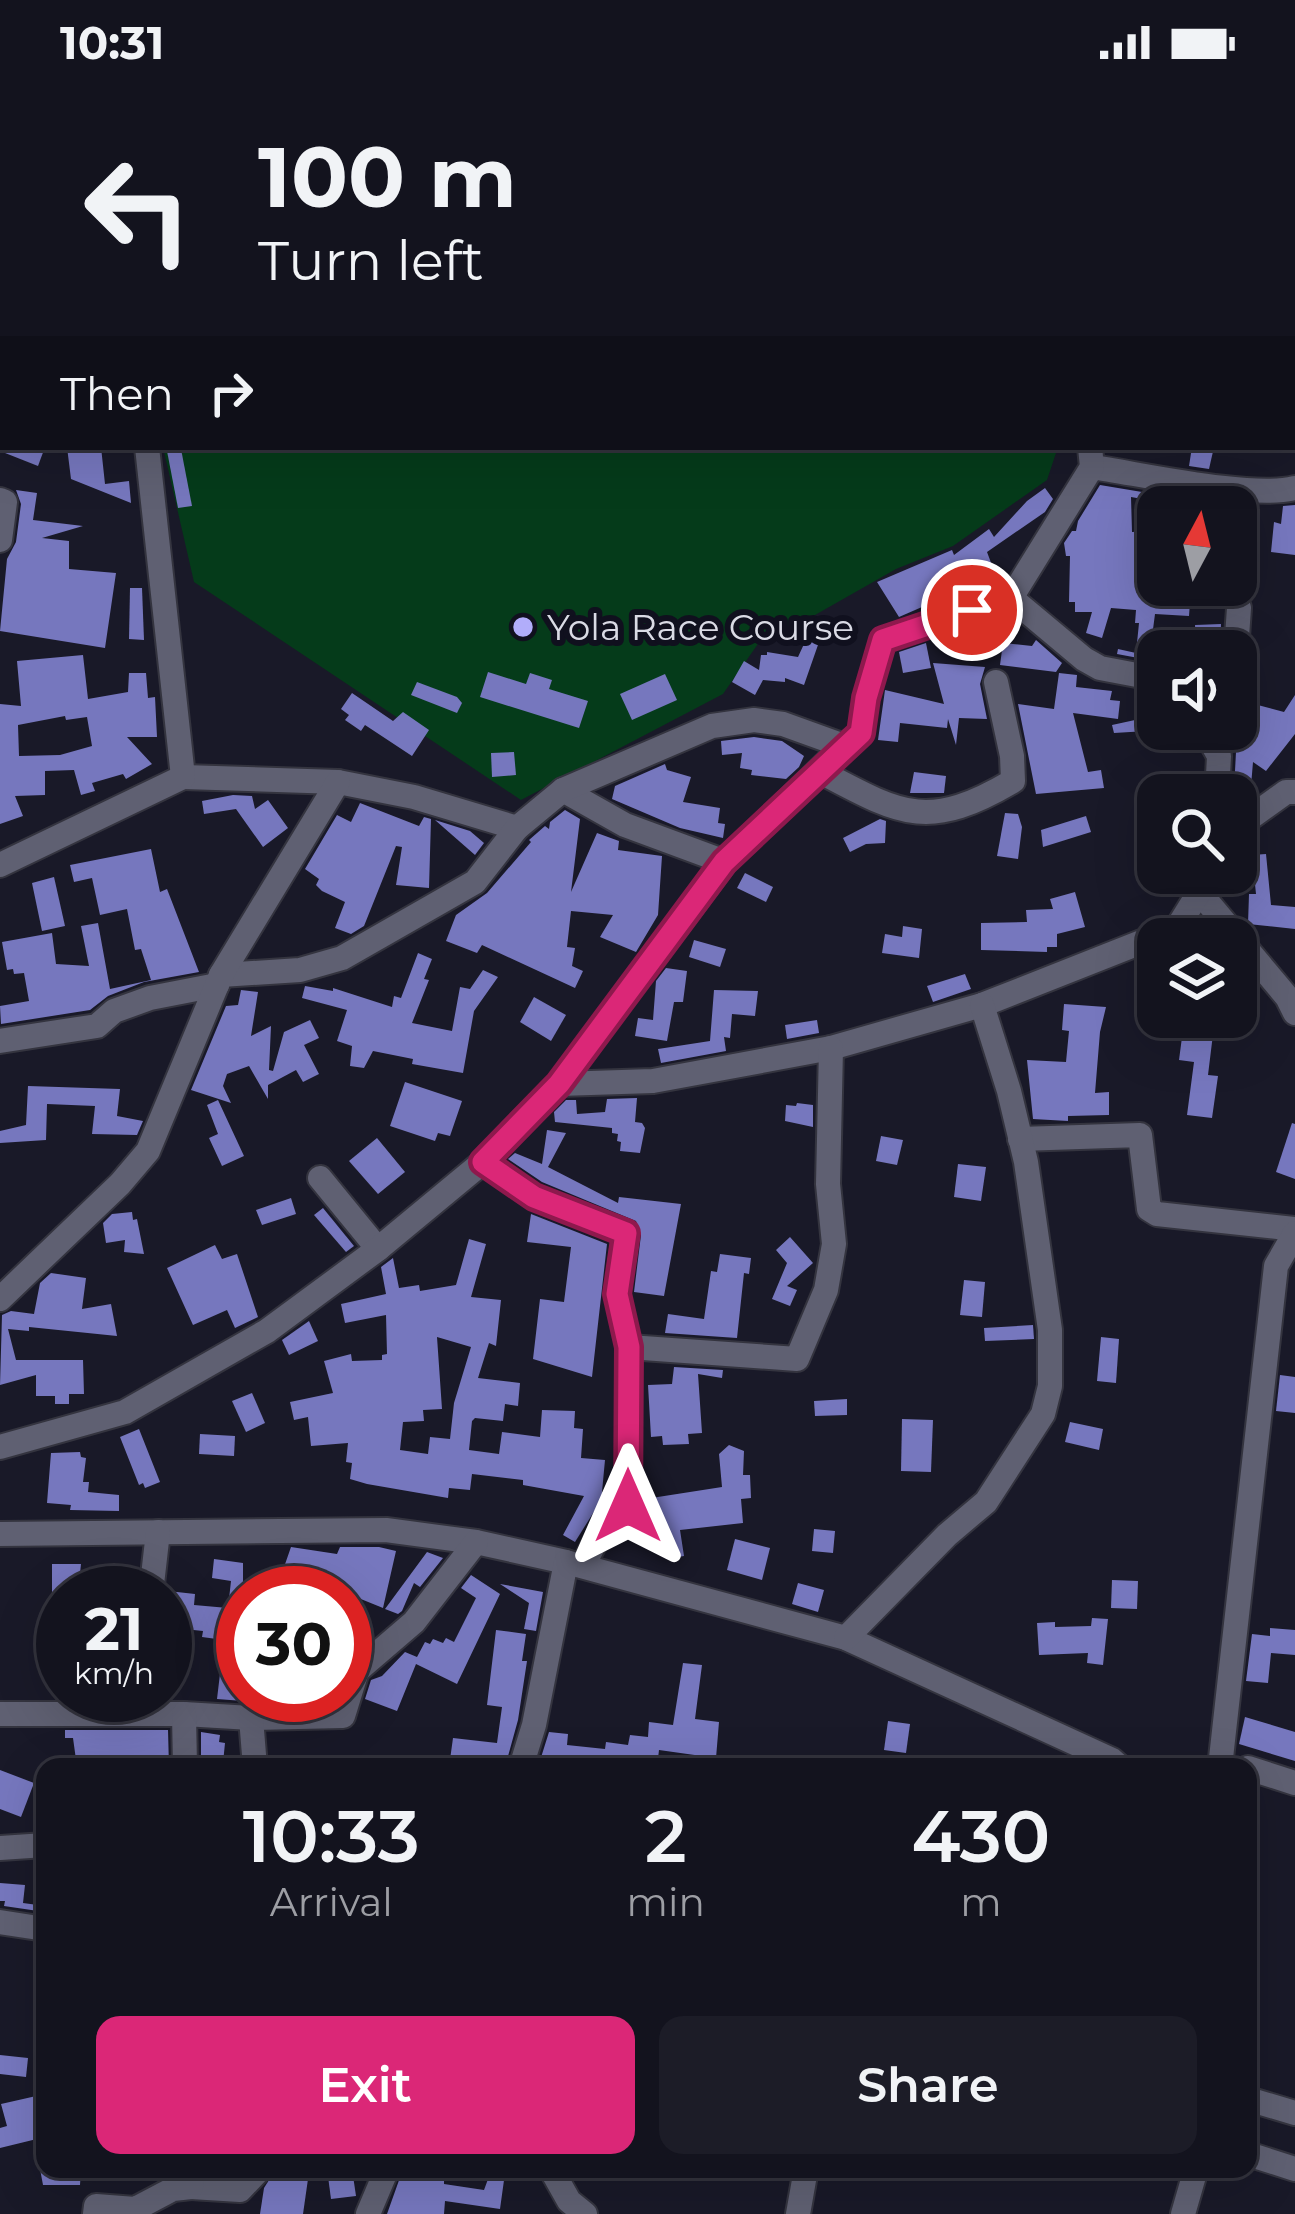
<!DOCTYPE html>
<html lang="en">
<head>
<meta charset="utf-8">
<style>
	:root { --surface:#13131e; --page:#1c1c27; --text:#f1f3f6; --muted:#9d9ea4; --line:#32323c; --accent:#db2777 }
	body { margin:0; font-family:Montserrat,sans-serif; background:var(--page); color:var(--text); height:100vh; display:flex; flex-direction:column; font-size:45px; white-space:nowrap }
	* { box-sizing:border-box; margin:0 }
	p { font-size:39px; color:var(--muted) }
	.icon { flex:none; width:66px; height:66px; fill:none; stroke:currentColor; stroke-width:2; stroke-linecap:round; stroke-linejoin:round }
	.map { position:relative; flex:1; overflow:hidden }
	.sheet { position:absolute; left:36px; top:1674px; width:1221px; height:420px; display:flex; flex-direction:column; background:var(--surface); border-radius:24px; box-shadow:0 12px 48px #0002,0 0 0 3px var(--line) }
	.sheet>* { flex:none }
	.guide { position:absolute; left:0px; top:0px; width:1296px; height:366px; box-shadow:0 12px 48px #0002,0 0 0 3px var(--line); background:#13131e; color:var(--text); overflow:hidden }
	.needle { width:78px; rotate:7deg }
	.buttons { position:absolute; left:1137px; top:402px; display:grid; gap:24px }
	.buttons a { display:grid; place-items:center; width:120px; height:120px; border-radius:24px; background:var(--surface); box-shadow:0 12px 48px #0002,0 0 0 3px var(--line); font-size:60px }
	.speed { position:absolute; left:36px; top:1482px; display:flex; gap:24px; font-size:60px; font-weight:700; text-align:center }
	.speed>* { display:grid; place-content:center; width:156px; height:156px; border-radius:50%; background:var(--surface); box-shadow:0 12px 48px #0002,0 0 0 3px var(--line); line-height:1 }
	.speed small { font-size:30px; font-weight:400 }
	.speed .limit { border:18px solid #d22; background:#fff; color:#111 }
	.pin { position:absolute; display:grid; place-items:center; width:102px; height:102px; color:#fff; margin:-51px; border:6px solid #fff; border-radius:50%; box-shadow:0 3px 12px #0007 }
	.me { position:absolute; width:132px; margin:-66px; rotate:0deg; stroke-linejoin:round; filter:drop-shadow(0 0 9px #0008) }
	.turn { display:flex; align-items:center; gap:42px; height:252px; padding:0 60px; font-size:54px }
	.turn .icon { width:156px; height:156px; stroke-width:2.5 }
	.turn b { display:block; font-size:84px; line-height:102px }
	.then { display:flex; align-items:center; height:114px; padding:0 60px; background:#0003; gap:24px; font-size:45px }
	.eta { display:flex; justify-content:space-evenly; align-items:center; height:204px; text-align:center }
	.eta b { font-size:72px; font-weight:600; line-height:84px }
	.action { display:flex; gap:24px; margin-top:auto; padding:24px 60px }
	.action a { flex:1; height:138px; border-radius:24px; background:var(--accent); color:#fff; font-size:48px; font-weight:600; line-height:138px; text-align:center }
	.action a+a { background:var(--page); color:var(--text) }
	.status { display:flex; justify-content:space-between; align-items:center; height:84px; padding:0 60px; background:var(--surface); direction:ltr }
	.status svg { height:33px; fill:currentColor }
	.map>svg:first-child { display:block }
	.green { fill:#053b1a }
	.building { fill:#7677be; fill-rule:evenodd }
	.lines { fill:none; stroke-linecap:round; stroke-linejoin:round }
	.minor-casing { stroke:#34343f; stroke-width:28 }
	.minor { stroke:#5f6072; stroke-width:24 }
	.route-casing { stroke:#8e194d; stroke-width:30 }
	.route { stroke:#db2777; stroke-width:21 }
	.poi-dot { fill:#b1adfa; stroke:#10101e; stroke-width:4.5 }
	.labels { text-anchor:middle; stroke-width:12; stroke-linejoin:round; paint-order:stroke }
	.poi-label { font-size:36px; fill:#dadbe5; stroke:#10101e; text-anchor:start }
</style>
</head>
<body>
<div class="status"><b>10:31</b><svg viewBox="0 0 49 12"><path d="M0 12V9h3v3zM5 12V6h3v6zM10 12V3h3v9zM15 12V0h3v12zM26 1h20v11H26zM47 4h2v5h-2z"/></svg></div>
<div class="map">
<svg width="1295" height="2130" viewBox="0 0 1295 2130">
	<rect width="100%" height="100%" fill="#191928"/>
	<g class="green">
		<polygon points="309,0 1034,0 1037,3 303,3"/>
		<polygon points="163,363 1058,363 1047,396 953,462 896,485 801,539 767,547 723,610 521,716 194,498"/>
	</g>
	<g class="building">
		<polygon points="0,363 45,363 38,382 0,367"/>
		<polygon points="67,363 101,363 105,400 129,397 131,419 71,395"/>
		<polygon points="1192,363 1214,363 1209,385 1189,382"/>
		<polygon points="181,365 192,422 178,424 167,367"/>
		<polygon points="1100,401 1178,414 1177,421 1131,413 1132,448 1150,447 1151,478 1157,478 1158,503 1191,505 1189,532 1155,530 1149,576 1117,570 1118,565 1136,569 1139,539 1135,539 1136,526 1111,524 1102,554 1086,549 1092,528 1075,528 1075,518 1069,518 1070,472 1066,472 1064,459 1072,447 1076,447 1078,437"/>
		<polygon points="1045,404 1053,415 1045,428 987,468 999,500 978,508 975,500 899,533 877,498 952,466 954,471 989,445 994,453 1027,417"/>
		<polygon points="16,406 37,409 33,436 83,442 42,454 69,457 69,485 116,489 105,564 0,547 7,475 16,458 21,420"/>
		<polygon points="1295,421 1295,471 1271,468 1274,438 1281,440 1283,422"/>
		<polygon points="130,504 142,504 144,556 129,555"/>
		<polygon points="816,534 826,538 804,601 785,594 785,598 763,596 755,611 732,598 744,577 759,586 761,571 767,571 767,568 798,573"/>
		<polygon points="1221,540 1220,567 1196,567 1195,541"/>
		<polygon points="1036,556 1062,579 1056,588 1000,581 1003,559 1032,562"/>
		<polygon points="926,559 931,584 903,589 899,568"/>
		<path d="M83 571 88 615 128 608 129 589H146L148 614 155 613 157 653H127L152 680 126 695 123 690 92 699 95 707 81 711 74 686 45 687V711L15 712 23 732 0 740V620L21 622 17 577ZM65 632 66 636 87 633 92 662 60 671 19 672 18 641Z"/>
		<polygon points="933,579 985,583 980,600 987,635 959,634 956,661 948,635 947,644 900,639 898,658 878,656 885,606 944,620"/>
		<polygon points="488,588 526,600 530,589 552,596 549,605 588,617 579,644 480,613"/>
		<polygon points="1059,589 1077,591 1076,603 1112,607 1110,616 1120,617 1118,635 1073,629 1088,688 1101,686 1104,704 1036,710 1018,620 1054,625"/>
		<polygon points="665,590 677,616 632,636 620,610"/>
		<polygon points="417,598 457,613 462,619 457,629 411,611"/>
		<polygon points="352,609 393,637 403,628 429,646 412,672 365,641 361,647 345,636 349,631 341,625"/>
		<polygon points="1295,611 1295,650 1266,687 1253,678 1251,702 1245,701 1245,707 1234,706 1238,630 1251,632 1254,620 1284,628"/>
		<polygon points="1158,631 1158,645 1175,645 1180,660 1151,667 1147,647 1114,649 1112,641"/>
		<polygon points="754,653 782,657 804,672 799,683 786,695 751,691 752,686 740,684 742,669 722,671 721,657"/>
		<polygon points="514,668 516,691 492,693 491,669"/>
		<polygon points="665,680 667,686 691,693 683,718 720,724 718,739 725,740 723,754 680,744 612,715 615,702"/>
		<polygon points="914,688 946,692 944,709 910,709"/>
		<polygon points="233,711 252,712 255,725 268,716 288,744 263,763 236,725 204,730 202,717"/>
		<polygon points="360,719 419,742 424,733 431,735 429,804 396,801 402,763 396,762 364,842 351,850 335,844 345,818 322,807 316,801 319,795 305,785 337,731 351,738"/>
		<polygon points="565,726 580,735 571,808 597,749 619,757 618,766 662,772 658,831 636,868 600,853 613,831 571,827 567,863 575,864 572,882 583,887 575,904 482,861 477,869 446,857 456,831 487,809 531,758 529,756 545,742 549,745 550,738"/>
		<polygon points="1005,729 1018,730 1022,743 1018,775 997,772"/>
		<polygon points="1086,732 1091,748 1043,763 1041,746"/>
		<polygon points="880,735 886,737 885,759 866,760 850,768 843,754"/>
		<polygon points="435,736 470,747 484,759 475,771"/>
		<polygon points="151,765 160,808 167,805 199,888 144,898 108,912 90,926 1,940 0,922 29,917 24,889 14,890 13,885 7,886 2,858 52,849 56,880 89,882 81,842 98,839 110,905 151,896 141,865 135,866 127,825 100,831 92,794 74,798 70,781"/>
		<polygon points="1266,770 1271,821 1295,823 1295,845 1248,840 1249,810 1256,810 1252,771"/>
		<polygon points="745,789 773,803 766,818 737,804"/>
		<polygon points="54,793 65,842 42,847 32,799"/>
		<polygon points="1075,808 1085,843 1057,850 1057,863 1047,863 1047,868 981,866 981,839 1027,838 1026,826 1053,825 1050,815"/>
		<polygon points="903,842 922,845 919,874 882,869 885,850 902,853"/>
		<polygon points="694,856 726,865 720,883 689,873"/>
		<polygon points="418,869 432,875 424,895 429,896 412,939 452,947 460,903 470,905 483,886 498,893 474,927 463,989 412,980 413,975 373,967 364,984 350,982 352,962 337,957 347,926 302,914 305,902 333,907 333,904 392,923 394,912 401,914"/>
		<polygon points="666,884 687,887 683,918 674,918 667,957 635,952 638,934 653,936 656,897"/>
		<polygon points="965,890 971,905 933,918 927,902"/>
		<polygon points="241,906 258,908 251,952 271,942 269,986 273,987 284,948 310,936 319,954 304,961 319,990 303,998 296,986 268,1001 268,1015 249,982 227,990 223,1002 231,1019 191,1006 226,922 238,921"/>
		<polygon points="714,906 758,907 755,932 732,930 730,954 724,953 726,967 661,979 658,965 710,957"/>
		<polygon points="534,913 566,931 551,957 520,938"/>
		<polygon points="1064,920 1106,923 1100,948 1095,1009 1109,1008 1109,1031 1068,1032 1068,1037 1033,1035 1027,976 1066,978 1069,947 1062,946"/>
		<polygon points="817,936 819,949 787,955 785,941"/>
		<polygon points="1184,938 1214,942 1208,991 1218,992 1212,1034 1187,1031 1194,978 1179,976"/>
		<polygon points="405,998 462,1017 450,1052 438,1049 435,1057 390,1042"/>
		<polygon points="28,1002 120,1005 117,1032 143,1037 137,1051 92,1050 95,1022 47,1020 46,1056 0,1059 0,1047 26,1041"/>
		<polygon points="637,1014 635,1038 642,1039 645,1044 640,1069 620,1067 621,1058 617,1057 618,1050 612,1049 612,1044 555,1038 554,1028 566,1016 576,1016 577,1030 605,1028 607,1015"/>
		<polygon points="218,1016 244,1072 222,1082 209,1054 218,1050 207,1021"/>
		<polygon points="797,1019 813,1021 813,1043 785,1037 786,1021 796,1022"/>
		<polygon points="1292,1039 1295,1040 1295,1095 1276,1088"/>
		<polygon points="547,1046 566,1049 548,1083 618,1119 619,1113 681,1120 664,1212 634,1208 641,1151 636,1137 542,1098 508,1075 515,1069 542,1080"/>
		<polygon points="881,1052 903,1056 897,1081 876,1077"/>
		<polygon points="377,1054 405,1088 378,1110 349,1077"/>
		<polygon points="958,1080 986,1083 981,1117 954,1113"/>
		<polygon points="291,1114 296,1130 262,1141 256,1126"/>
		<polygon points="323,1124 354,1162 346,1168 314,1131"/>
		<polygon points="132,1128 133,1136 137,1135 144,1170 124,1168 125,1156 106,1159 103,1139 112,1130"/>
		<polygon points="531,1130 607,1160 592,1293 533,1275 540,1215 564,1218 571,1163 527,1158"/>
		<polygon points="790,1153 813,1179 787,1202 797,1206 790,1222 772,1215 787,1179 776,1166"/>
		<path d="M469 1155 486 1160 471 1213 501 1216 496 1262 489 1259 478 1294 520 1299 518 1322 505 1320 503 1337 475 1334 472 1337 469 1366 499 1370 502 1348 540 1353 542 1326 575 1327 574 1344 583 1345 581 1374 605 1376 602 1408 605 1410 575 1458 563 1451 584 1412 523 1401V1396L472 1390 470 1406 449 1404 448 1414 367 1400 350 1395 352 1379 346 1378 348 1359 311 1362 308 1333 294 1336 290 1318 333 1309 324 1277 351 1270 352 1277 382 1276V1271L387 1270 386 1231 345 1239 341 1220 386 1210 381 1183 393 1174 399 1204 419 1201 420 1207 456 1201ZM437 1253 471 1263 454 1319 450 1355 430 1353 428 1370 400 1366 403 1338 424 1337 423 1326 442 1325Z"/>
		<polygon points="215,1161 222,1175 237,1170 258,1233 235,1244 227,1226 193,1241 167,1184"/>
		<polygon points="720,1170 751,1174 749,1190 744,1189 737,1254 665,1249 668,1230 704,1235 711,1187 717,1188"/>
		<polygon points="51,1189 86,1194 82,1225 111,1220 117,1252 29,1243 29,1247 8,1245 16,1276 83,1276 84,1310 69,1310 69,1320 55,1320 55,1312 36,1312 36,1291 0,1301 2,1231 11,1227 34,1230 40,1199"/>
		<polygon points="964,1196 985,1198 982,1233 960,1231"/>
		<polygon points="309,1237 318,1257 289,1271 282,1256"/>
		<polygon points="1033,1241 1034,1255 985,1257 984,1244"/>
		<polygon points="1101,1253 1119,1255 1116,1299 1097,1297"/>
		<polygon points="674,1283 723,1286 722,1294 698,1290 702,1349 688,1350 689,1360 663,1361 662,1352 651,1353 648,1301 672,1300"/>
		<polygon points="1280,1291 1295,1293 1295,1329 1276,1327"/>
		<polygon points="252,1309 265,1339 246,1348 232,1317"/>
		<polygon points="847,1315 847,1331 815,1332 814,1317"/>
		<polygon points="902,1335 933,1336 931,1388 901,1387"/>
		<polygon points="1070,1338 1103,1345 1099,1366 1065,1358"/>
		<polygon points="139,1345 160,1398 145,1404 143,1399 139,1401 120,1353"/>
		<polygon points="200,1350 235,1352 234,1372 199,1370"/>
		<polygon points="729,1361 744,1367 743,1391 750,1391 751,1414 741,1415 743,1439 680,1446 684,1472 666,1475 659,1434 644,1438 645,1415 722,1403 719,1370"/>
		<polygon points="80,1368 81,1373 86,1374 83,1398 89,1398 88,1408 119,1411 119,1427 70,1426 71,1421 47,1419 51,1369"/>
		<polygon points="814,1445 835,1447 833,1469 812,1467"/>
		<polygon points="735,1455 770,1464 762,1496 727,1486"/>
		<polygon points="291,1463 337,1470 340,1463 379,1463 396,1467 383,1524 346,1509 348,1503 308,1486 307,1492 283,1486"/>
		<polygon points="427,1468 443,1474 420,1503 414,1499 402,1527 398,1530 385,1525"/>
		<polygon points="214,1475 243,1479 243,1617 217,1615 224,1556 202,1553 203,1547 165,1543 168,1507 195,1510 194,1521 228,1524 231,1497 212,1494"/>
		<polygon points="52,1480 81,1480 78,1509 52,1509"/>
		<polygon points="471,1491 500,1510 457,1600 416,1580 397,1627 365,1615 371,1596 382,1592 405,1568 417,1573 425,1558 430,1560 433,1555 443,1559 446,1554 454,1558 476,1514 461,1504"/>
		<polygon points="1112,1496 1138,1497 1137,1525 1111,1524"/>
		<polygon points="798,1499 824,1506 818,1528 792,1520"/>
		<polygon points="500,1500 543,1508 536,1547 524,1545 529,1519"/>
		<polygon points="1092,1534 1108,1535 1103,1581 1087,1579 1088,1569 1039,1571 1037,1539 1055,1538 1055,1543 1091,1542"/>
		<polygon points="1270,1544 1295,1546 1295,1571 1271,1569 1268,1599 1246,1597 1252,1550 1270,1552"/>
		<polygon points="496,1546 526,1550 522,1577 527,1577 518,1636 505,1683 449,1683 453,1654 497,1659 502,1623 487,1621"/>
		<polygon points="683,1579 702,1581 695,1635 719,1638 716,1674 659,1666 657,1683 538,1683 549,1648 568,1650 567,1661 605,1665 606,1658 628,1661 630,1651 648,1653 649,1638 673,1641"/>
		<polygon points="1245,1633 1295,1648 1295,1677 1239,1660"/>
		<polygon points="888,1637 910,1640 906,1669 884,1666"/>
		<polygon points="65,1646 168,1646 169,1683 77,1683 73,1654 65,1654"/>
		<polygon points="201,1648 220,1651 219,1658 225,1659 223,1679 201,1676"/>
		<polygon points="0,1686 34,1699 21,1733 0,1725"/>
		<polygon points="0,1799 25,1801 23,1819 45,1822 45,1828 4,1822 5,1817 0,1817"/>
		<polygon points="0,1971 28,1974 26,1993 0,1990"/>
		<polygon points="45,2010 45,2053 0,2064 0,2044 7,2042 1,2020"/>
		<polygon points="40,2085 81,2085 80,2101 43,2101"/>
		<polygon points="276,2085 309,2088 303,2130 260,2130 264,2104"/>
		<polygon points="327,2085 352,2085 356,2112 331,2115"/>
		<polygon points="403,2085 444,2085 444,2100 484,2106 491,2087 505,2089 500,2125 445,2117 444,2130 387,2130"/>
	</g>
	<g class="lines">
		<defs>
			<g id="minor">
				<polyline points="1071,0 1074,3"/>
				<polyline points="1221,0 1222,3"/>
				<polyline points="283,3 286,0"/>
				<polyline points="0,86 3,86"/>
				<polyline points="1293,151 1295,155"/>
				<polyline points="1293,233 1295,232"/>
				<path d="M1092 383C1141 390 1251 415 1295 404"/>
				<polyline points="0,416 5,418 0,456"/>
				<polyline points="1011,514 1084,575 1100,584 1158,595"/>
				<polyline points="1236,567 1239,524"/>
				<polyline points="1204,645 1219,672 1217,711"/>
				<path d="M821 688C902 731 928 747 1013 697L1012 672 996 598"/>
				<polyline points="183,693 338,698 414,713 517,744"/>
				<polyline points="563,706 625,741 725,778"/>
				<polyline points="1236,744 1286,708 1295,708"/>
				<polyline points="0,781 183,693 147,363"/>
				<polyline points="1200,809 1287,913 1295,929"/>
				<polyline points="221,891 300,886 342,874 475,798 517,744 563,706 712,642 754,636 783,640 844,662 861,649 866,613 883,556 1011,514 1092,383 1090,363"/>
				<polyline points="0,957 97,942 114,927 150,914 217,901"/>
				<polyline points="559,1000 653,997 831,964 982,921 1177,844 1211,789"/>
				<polyline points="1020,1055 1140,1051 1149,1125 1157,1130 1295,1145"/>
				<polyline points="483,1078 534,1113 625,1149 617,1210 629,1263 628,1422 608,1433 583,1482"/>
				<polyline points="320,1094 378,1165"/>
				<polyline points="0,1215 120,1100 148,1067 221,891 338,698"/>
				<polyline points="629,1263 797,1275 826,1206 834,1160 828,1100 831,964"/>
				<polyline points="0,1363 125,1328 267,1247 378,1165 483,1078 559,1000 725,778 844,662"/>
				<polyline points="0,1450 386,1446 476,1458 566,1478 846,1554 1112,1676 1120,1683"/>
				<polyline points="151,1509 158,1448"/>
				<polyline points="846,1554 947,1451 986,1418 1043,1330 1050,1302 1050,1246 1026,1078 1009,1007 982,921"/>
				<polyline points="0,1630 184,1630 251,1634 343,1632 357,1587 414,1538 476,1458"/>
				<polyline points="184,1630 185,1683"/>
				<polyline points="251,1634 255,1683"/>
				<polyline points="521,1683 534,1641 566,1478"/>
				<polyline points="1220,1683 1276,1182 1295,1149"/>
				<polyline points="1248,1684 1295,1699"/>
				<polyline points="0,1764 45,1761"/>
				<polyline points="0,1838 45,1845"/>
				<polyline points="1248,2015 1295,2029"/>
				<polyline points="1248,2070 1295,2085"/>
				<polyline points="551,2085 569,2117 585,2130"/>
				<polyline points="191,2103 240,2106 260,2085"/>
				<polyline points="95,2130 96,2122 135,2125 173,2105 191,2103 193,2085"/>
				<polyline points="368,2130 387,2085"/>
				<polyline points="798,2130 806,2085"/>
				<polyline points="1183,2130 1196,2085"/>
			</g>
		</defs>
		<use href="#minor" class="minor-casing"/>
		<use href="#minor" class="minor"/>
	</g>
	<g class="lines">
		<defs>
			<polyline id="route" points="628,1422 629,1263 617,1210 626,1149 534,1113 483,1078 559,1000 724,778 861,649 866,614 883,556 972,526"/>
		</defs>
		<use href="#route" class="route-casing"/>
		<use href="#route" class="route"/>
	</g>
	<circle class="poi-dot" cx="523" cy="543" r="12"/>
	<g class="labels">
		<g class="poi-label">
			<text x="547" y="556">Yola Race Course</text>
		</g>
	</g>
</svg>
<div class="buttons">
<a><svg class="needle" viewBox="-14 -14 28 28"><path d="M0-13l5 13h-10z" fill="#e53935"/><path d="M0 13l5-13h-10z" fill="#9d9ea4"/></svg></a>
<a><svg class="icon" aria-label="sound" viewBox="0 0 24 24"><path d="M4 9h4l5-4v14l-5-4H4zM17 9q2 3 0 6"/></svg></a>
<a><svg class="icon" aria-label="search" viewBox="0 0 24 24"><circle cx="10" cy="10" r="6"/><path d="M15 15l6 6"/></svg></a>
<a><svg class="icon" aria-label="layers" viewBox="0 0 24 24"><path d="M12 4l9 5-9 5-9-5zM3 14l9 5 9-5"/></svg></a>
</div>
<div class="speed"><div>21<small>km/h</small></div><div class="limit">30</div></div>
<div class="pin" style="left:972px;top:526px;background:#d93025"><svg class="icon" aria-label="arrive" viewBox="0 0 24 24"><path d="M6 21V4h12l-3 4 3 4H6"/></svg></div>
<svg class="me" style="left:628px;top:1422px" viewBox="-20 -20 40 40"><path d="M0-17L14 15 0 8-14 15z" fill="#db2777" stroke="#fff" stroke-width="4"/></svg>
<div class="guide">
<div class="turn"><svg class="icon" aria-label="left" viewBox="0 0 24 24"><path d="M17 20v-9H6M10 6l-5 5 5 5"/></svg><div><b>100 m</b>Turn left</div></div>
<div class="then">Then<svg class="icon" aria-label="right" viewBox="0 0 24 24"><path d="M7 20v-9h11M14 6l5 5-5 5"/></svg></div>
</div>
<section class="sheet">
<div class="eta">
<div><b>10:33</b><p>Arrival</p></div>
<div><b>2</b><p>min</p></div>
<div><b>430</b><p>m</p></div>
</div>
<div class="action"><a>Exit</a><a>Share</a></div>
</section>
</div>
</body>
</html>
